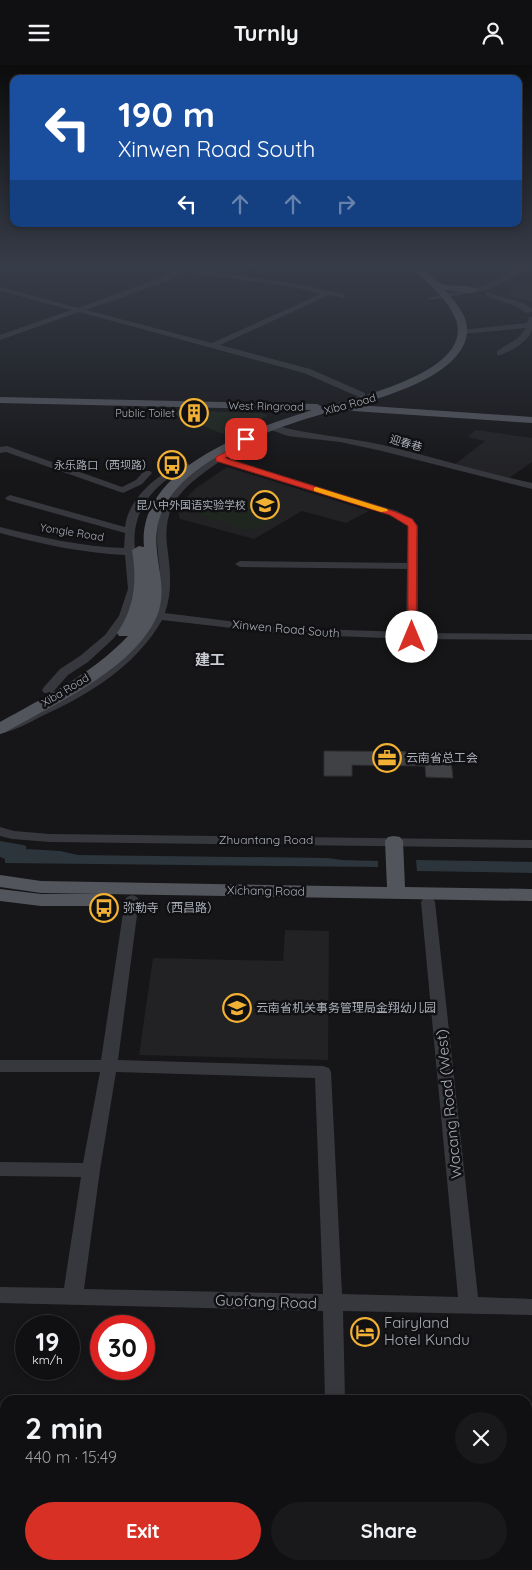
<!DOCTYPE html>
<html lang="en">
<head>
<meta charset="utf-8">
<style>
	:root { --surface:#101012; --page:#19191b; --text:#f1f3f6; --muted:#9c9d9f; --line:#303032; --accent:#d93025 }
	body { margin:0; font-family:Quicksand,"Noto Sans SC",sans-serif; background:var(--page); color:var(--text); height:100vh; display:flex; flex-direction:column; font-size:19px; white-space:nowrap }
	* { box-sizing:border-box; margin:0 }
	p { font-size:16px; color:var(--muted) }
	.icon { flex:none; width:28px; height:28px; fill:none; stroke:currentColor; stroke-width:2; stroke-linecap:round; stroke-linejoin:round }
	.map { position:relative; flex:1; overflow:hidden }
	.details { position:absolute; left:0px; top:1330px; width:532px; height:175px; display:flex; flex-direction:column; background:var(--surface); border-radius:15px 15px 0 0; box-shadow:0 2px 8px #0003,0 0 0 1px var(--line) }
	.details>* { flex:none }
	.guide { position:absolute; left:10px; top:10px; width:512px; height:152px; border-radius:10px; box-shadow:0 2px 8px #0003,0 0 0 1px var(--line); background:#1a4fa0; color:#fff; overflow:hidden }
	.speed { position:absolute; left:15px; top:1250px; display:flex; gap:10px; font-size:25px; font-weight:700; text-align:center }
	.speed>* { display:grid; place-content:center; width:65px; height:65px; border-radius:50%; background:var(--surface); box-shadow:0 2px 8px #0003,0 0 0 1px var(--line); line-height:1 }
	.speed small { font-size:12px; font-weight:400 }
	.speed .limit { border:8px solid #d22; background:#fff; color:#111 }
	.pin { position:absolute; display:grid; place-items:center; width:42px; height:42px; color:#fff; margin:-21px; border-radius:10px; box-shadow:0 2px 8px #0006 }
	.me { position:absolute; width:55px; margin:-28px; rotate:0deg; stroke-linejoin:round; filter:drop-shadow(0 0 4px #0008) }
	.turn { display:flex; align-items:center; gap:18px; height:105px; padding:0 25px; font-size:22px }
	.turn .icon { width:65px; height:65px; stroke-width:2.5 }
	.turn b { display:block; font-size:35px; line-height:42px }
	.lanes { display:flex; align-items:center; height:48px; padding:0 25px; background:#0003; justify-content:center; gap:25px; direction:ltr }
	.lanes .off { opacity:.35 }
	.round { display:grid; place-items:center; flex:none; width:52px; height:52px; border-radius:26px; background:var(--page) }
	.overview { display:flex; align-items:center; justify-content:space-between; height:85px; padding:0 25px }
	h1 { font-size:30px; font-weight:800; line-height:38px }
	.primary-button { display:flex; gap:10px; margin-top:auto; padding:10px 25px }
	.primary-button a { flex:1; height:58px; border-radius:30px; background:var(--accent); color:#fff; font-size:20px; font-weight:800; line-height:58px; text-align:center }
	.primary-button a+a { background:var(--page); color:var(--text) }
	header { display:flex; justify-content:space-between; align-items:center; height:65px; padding:0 25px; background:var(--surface); font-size:22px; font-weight:800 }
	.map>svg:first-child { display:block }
	.built { fill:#222225 }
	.green { fill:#1e261f }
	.water { fill:#2c353c }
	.building { fill:#404145; stroke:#303034 }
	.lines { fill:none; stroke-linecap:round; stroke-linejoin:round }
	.minor { fill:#37383d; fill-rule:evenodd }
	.major { fill:#53555c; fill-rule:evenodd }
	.route { fill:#d93025; stroke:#8d1f18 }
	.slow { fill:#f59e0b }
	.labels { text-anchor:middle; stroke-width:5; stroke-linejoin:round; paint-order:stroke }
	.far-street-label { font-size:11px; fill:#a8adb8; stroke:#111113 }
	.far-poi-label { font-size:11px; fill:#a8adb8; stroke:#111113; text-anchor:end }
	.street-label { font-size:12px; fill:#a8adb8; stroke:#111113 }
	.poi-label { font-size:12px; fill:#a8adb8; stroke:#111113; text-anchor:start }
	.quarter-label { font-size:15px; font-weight:bold; fill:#c9ccd4; stroke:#111113 }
	.near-street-label { font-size:15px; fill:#a8adb8; stroke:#111113 }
	.near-poi-label { font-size:15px; fill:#a8adb8; stroke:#111113; text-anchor:start }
</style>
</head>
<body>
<header><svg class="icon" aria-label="menu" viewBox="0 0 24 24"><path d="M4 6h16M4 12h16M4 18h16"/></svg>Turnly<svg class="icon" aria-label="person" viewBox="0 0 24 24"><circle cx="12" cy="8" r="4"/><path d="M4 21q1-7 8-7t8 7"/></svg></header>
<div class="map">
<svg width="532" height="1505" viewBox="0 0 532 1505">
	<rect width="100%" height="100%" fill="#161618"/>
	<g class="built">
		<polygon points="525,217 532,218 532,237 511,232 507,227"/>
		<polygon points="476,365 532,373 532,397 508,414 454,400 485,376 468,372"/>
		<polygon points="227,402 369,446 346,458 302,446 254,474 180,454 178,446 185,434 196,423"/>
		<polygon points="285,865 329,866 328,995 139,990 153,893 283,896"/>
	</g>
	<g class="green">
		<polygon points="164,345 262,348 268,351 223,369"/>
		<polygon points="227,432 275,447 277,453 258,464 244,465 195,447 195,442 214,433"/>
	</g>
	<g class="water">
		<polygon points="0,776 23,780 26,781 26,784 60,786 78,790 328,793 342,795 378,796 378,802 5,798 5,794 0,792"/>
		<polygon points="416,795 532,797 532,808 417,806"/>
	</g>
	<polygon class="building" points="324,686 450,687 453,713 426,712 425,701 352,700 352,711 324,711"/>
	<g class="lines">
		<g class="minor">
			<path d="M186 200H195L190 204 292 218 344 229V233L329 230 220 280 310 304 365 328V332H359L304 308 79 247 0 275V270L71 245 0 226V222L78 243 162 212ZM184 207 292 222 321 229 212 278 86 245 168 216Z"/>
			<polygon points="526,200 532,200 532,203 488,225 431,235 427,233 483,221"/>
			<polygon points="486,227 523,238 532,244 532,247 526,248 517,242 486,231"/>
			<path d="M529 252H532C532 256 532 261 532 264 530 276 510 287 500 290H497V286L518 273 526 263 462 269 458 267 462 265 527 258Z"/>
			<path d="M274 360C310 370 347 372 383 380 433 392 482 407 532 418V424L382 386 340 377 288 371 271 365 270 363Z"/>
			<path d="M246 371 249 372V376L226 393 397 446 413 454 418 461V568L532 569V575L412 574 284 569 162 555C136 601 90 629 42 651 29 658 15 665 0 669V660C57 637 125 607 154 549 161 533 161 513 159 497 152 447 163 426 205 398 215 392 236 374 246 371ZM219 397 389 450 408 461 407 498 240 496 235 499 240 502 407 504 406 567 284 563 165 548C173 524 170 504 167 480 162 437 187 419 219 397Z"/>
			<polygon points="7,381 122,422 136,415 144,406 150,406 152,408 142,419 123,428 6,387 0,388 0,382"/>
			<path d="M186 398 189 399V403C180 408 167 413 159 421 141 437 132 460 135 484L143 485 144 487 143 489 135 490 138 524 131 551 113 574 88 597 68 610 52 628H44L42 625 44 622 60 604 80 591 105 570 119 551 128 524 125 490C83 488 40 479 0 468V462C40 472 83 482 124 483L125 468 7 435 5 433 10 430 125 462C128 433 160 406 186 398Z"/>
			<polygon points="0,762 14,766 50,769 532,775 532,783 50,777 12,774 0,771"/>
			<path d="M132 830 137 832 139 835 118 995 323 1001 329 1003 331 1007 342 1229 458 1232 421 837 423 834H433L435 837 478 1232 532 1234V1250L343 1246 345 1335H325L323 1246 0 1238V1222L64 1223 81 1112 0 1111V1097L83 1098 100 1007H0V995H101L125 835 127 832ZM116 1007 315 1013 323 1229 84 1224 100 1105Z"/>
			<polygon points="326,1500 348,1500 349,1505 325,1505"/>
		</g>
		<g class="major">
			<path d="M410 200H419C425 205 431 213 438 217 449 224 468 217 478 225L473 228 445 225C455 236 469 252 467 268 463 309 388 331 356 340L532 352V358L353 346 349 345 348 342C290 357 165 394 157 465 153 494 169 522 157 551 133 605 54 639 6 667L0 669V657C45 632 92 609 128 571H119L117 568C135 542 137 516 132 485L139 481 144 482C136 403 252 364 312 345L0 338V332L317 339 323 342C355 333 474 307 456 255 447 231 425 218 410 200Z"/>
			<polygon points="394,771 400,772 403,776 405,822 532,824 532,836 41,828 0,822 0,810 41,816 387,822 385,776 388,772"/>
			<polygon points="0,824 41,829 102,829 109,831 111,835 109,839 102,841 41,841 0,836"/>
		</g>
	</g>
	<linearGradient id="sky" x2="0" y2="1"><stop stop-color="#0c0c0d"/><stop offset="0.49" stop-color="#363c48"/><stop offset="1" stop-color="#363c48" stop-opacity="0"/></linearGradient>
	<rect width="532" height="411" fill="url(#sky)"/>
	<polygon class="route" points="244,373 250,374 233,389 225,393 396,447 412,454 417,461 416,574 409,574 408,572 408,461 390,450 216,396 216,392 228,386"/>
	<polygon class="slow" points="316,422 387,444 388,446 381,447 314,426 314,423"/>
	<defs>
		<symbol id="building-ring" viewBox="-11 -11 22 22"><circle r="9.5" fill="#111113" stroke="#f2b134" stroke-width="1.5"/><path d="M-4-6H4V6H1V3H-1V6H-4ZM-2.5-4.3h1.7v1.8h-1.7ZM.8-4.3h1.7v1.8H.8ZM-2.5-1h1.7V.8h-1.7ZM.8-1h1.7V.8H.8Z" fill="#f2b134"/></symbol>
		<symbol id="bus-ring" viewBox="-11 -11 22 22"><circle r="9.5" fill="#111113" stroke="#f2b134" stroke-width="1.5"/><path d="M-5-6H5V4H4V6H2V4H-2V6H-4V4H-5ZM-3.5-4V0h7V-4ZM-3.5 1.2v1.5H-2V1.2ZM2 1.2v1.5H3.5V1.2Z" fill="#f2b134"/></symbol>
		<symbol id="school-ring" viewBox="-11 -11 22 22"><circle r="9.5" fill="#111113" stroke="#f2b134" stroke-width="1.5"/><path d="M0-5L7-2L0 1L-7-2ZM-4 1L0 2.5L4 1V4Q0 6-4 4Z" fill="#f2b134"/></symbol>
		<symbol id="office-ring" viewBox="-11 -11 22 22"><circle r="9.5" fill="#111113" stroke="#f2b134" stroke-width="1.5"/><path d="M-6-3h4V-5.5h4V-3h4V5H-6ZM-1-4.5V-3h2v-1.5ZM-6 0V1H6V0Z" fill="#f2b134"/></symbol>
		<symbol id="hotel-ring" viewBox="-11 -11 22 22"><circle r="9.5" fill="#111113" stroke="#f2b134" stroke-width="1.5"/><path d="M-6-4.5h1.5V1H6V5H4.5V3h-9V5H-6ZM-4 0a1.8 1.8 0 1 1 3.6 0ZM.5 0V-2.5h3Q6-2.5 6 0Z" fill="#f2b134"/></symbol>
	</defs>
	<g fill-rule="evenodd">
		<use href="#building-ring" x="178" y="332" width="32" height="32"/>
		<use href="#bus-ring" x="156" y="384" width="32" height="32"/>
		<use href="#school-ring" x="249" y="424" width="32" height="32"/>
		<use href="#office-ring" x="371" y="677" width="32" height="32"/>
		<use href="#bus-ring" x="88" y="827" width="32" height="32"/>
		<use href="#school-ring" x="221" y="927" width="32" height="32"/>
		<use href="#hotel-ring" x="349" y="1251" width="32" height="32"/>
	</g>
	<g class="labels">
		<g class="far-street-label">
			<text transform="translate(350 339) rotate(-15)" y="4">Xiba Road</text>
			<text transform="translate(266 341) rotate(1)" y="4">West Ringroad</text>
			<text transform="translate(406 378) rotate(16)" y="4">迎春巷</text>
			<text transform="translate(72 467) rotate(9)" y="4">Yongle Road</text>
			<text transform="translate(65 625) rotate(-31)" y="4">Xiba Road</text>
		</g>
		<g class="far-poi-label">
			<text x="175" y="352">Public Toilet</text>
			<text x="153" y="404">永乐路口（西坝路）</text>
			<text x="246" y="444">昆八中外国语实验学校</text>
		</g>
		<g class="street-label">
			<text transform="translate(286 564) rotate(5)" y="4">Xinwen Road South</text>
			<text x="266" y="779">Zhuantang Road</text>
			<text transform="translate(266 826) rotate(1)" y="4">Xichang Road</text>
		</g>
		<g class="poi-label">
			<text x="406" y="697">云南省总工会</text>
			<text x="123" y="847">弥勒寺（西昌路）</text>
			<text x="256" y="947">云南省机关事务管理局金翔幼儿园</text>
		</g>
		<g class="quarter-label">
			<text x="210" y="600">建工</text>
		</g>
		<g class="near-street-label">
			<text transform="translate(449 1039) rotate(-96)" y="5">Wacang Road (West)</text>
			<text transform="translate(266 1237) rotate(2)" y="5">Guofang Road</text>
		</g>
		<g class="near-poi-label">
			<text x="384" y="1263">Fairyland<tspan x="384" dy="17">Hotel Kundu</tspan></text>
		</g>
	</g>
</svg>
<div class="speed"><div>19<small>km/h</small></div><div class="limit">30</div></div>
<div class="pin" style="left:246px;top:374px;background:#d93025"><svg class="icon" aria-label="arrive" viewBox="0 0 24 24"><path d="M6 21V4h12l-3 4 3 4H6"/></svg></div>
<svg class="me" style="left:412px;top:572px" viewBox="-20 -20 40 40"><circle r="19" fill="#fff"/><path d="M0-13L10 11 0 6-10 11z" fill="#d93025"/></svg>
<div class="guide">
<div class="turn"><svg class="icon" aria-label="left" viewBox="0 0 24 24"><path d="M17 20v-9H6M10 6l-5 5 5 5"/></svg><div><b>190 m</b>Xinwen Road South</div></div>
<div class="lanes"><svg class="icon" aria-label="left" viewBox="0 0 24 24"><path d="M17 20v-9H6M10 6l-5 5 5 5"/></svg><svg class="icon off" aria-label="ahead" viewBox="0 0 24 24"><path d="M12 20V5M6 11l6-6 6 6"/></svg><svg class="icon off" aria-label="ahead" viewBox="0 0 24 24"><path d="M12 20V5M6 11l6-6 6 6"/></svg><svg class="icon off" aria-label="right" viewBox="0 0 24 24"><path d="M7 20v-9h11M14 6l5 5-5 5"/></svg></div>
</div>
<section class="details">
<div class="overview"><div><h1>2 min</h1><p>440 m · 15:49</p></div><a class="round"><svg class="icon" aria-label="close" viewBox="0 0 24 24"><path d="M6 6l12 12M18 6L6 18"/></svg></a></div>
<div class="primary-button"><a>Exit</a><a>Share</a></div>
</section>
</div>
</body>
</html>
